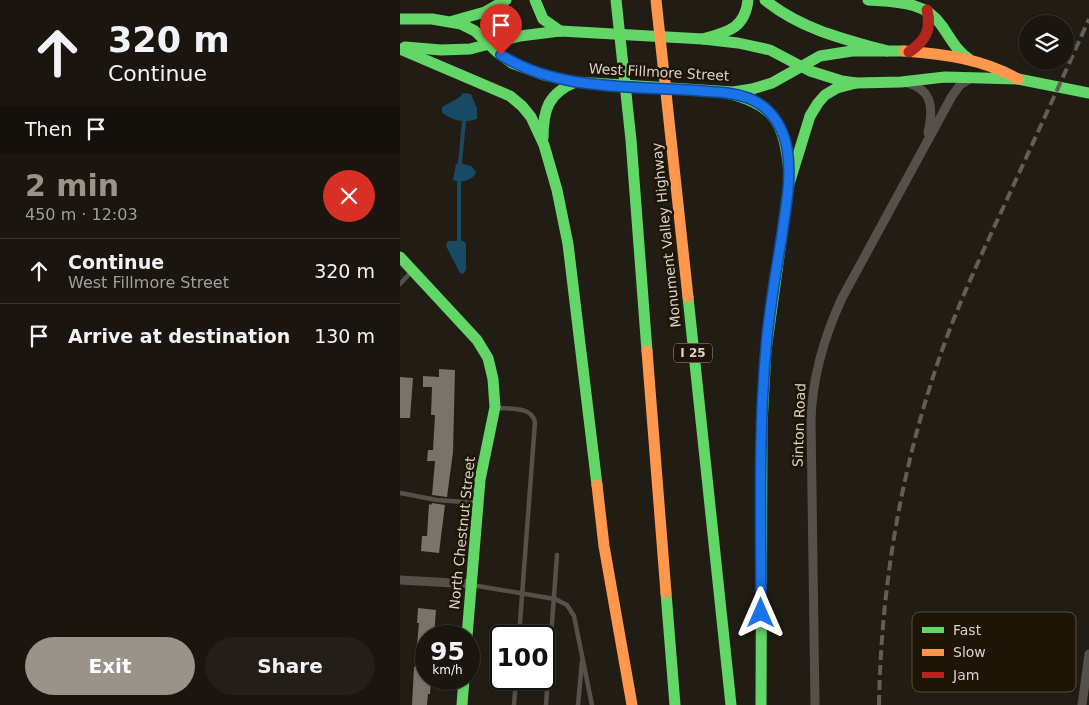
<!DOCTYPE html>
<html lang="en">
<head>
<meta charset="utf-8">
<style>
	:root { --surface:#1a160f; --page:#231f18; --text:#f1f3f6; --muted:#9f9f9e; --line:#38352f; --accent:#99938a }
	body { margin:0; font-family:"DejaVu Sans",sans-serif; background:var(--page); color:var(--text); height:100vh; display:flex; flex-direction:column; font-size:19px; white-space:nowrap }
	* { box-sizing:border-box; margin:0 }
	p { font-size:16px; color:var(--muted) }
	.icon { flex:none; width:28px; height:28px; fill:none; stroke:currentColor; stroke-width:2; stroke-linecap:round; stroke-linejoin:round }
	.map { position:relative; flex:1; overflow:hidden }
	.side { display:flex; flex-direction:column; background:var(--surface); width:400px }
	.side>* { flex:none }
	.banner { background:#1a160f; color:var(--text); overflow:hidden }
	.fabs { position:absolute; left:619px; top:15px; display:grid; gap:10px }
	.fabs a { display:grid; place-items:center; width:55px; height:55px; border-radius:50%; background:var(--surface); box-shadow:0 1px 4px #0004,0 0 0 1px var(--line); font-size:25px }
	.speed { position:absolute; left:15px; top:625px; display:flex; gap:10px; font-size:25px; font-weight:700; text-align:center }
	.speed>* { display:grid; place-content:center; width:65px; height:65px; border-radius:50%; background:var(--surface); box-shadow:0 1px 4px #0004,0 0 0 1px var(--line); line-height:1 }
	.speed small { font-size:12px; font-weight:400 }
	.speed .limit { border:2px solid #111; border-radius:8px; background:#fff; color:#111 }
	.pin { position:absolute; display:grid; place-items:center; width:42px; height:42px; color:#fff; margin:-51px -21px; border-radius:50% 50% 50% 0; rotate:-45deg; box-shadow:0 0 5px #0007 }
	.pin .icon { rotate:45deg }
	.me { position:absolute; width:55px; margin:-28px; rotate:0deg; stroke-linejoin:round; filter:drop-shadow(0 0 4px #0008) }
	.turn { display:flex; align-items:center; gap:18px; height:105px; padding:0 25px; font-size:22px }
	.turn .icon { width:65px; height:65px; stroke-width:2.5 }
	.turn b { display:block; font-size:35px; line-height:42px }
	.then { display:flex; align-items:center; height:48px; padding:0 25px; background:#0003; gap:10px; font-size:19px }
	.round { display:grid; place-items:center; flex:none; width:52px; height:52px; border-radius:26px; background:var(--page) }
	.overview { display:flex; align-items:center; justify-content:space-between; height:85px; padding:0 25px }
	h1 { font-size:30px; font-weight:600; line-height:38px; color:var(--accent) }
	.primary-button { display:flex; gap:10px; margin-top:auto; padding:10px 25px }
	.primary-button a { flex:1; height:58px; border-radius:30px; background:var(--accent); color:#fff; font-size:20px; font-weight:600; line-height:58px; text-align:center }
	.primary-button a+a { background:var(--page); color:var(--text) }
	ul { padding:0; list-style:none }
	li { display:flex; align-items:center; gap:15px; height:65px; padding:0 25px; border-top:1px solid var(--line) }
	li div { flex:1 }
	li b { display:block; font-size:19px }
	li em { font-style:normal }
	main { display:flex; flex:1; min-height:0 }
	.map>svg:first-child { display:block }
	.water { fill:#194a63 }
	.lines { fill:none; stroke-linecap:round; stroke-linejoin:round }
	.stream { stroke:#194a63; stroke-width:4 }
	.building { fill:#78736b }
	.lane { stroke:#55514a; stroke-width:4.5 }
	.street { stroke:#55514a; stroke-width:9 }
	.fast { stroke:#63d668; stroke-width:11 }
	.slow { stroke:#ff974d; stroke-width:11 }
	.jam { stroke:#b3261e; stroke-width:11 }
	.rail { stroke:#615e57; stroke-width:4; stroke-dasharray:10 5; stroke-linecap:butt }
	.route-casing { stroke:#114b97; stroke-width:12 }
	.route { stroke:#1a73e8; stroke-width:9 }
	.labels { text-anchor:middle; stroke-width:5; stroke-linejoin:round; paint-order:stroke }
	.shield { fill:#1e1506; stroke:#a19a8e; stroke-width:1 }
	.shield-label { font-size:12px; font-weight:bold; fill:#d9d3c9 }
	.street-label { font-size:14px; fill:#d9d3c9; stroke:#1e1506 }
	.key { fill:#1e1506; stroke:#564e40; stroke-width:1 }
	.key-label { font-size:14px; fill:#d9d3c9 }
</style>
</head>
<body>
<main>
<section class="side">
<div class="banner">
<div class="turn"><svg class="icon" aria-label="ahead" viewBox="0 0 24 24"><path d="M12 20V5M6 11l6-6 6 6"/></svg><div><b>320 m</b>Continue</div></div>
<div class="then">Then<svg class="icon" aria-label="arrive" viewBox="0 0 24 24"><path d="M6 21V4h12l-3 4 3 4H6"/></svg></div>
</div>
<div class="overview"><div><h1>2 min</h1><p>450 m · 12:03</p></div><a class="round" style="background:#d93025;color:#fff"><svg class="icon" aria-label="close" viewBox="0 0 24 24"><path d="M6 6l12 12M18 6L6 18"/></svg></a></div>
<ul>
<li><svg class="icon" aria-label="ahead" viewBox="0 0 24 24"><path d="M12 20V5M6 11l6-6 6 6"/></svg><div><b>Continue</b><p>West Fillmore Street</p></div><em>320 m</em></li>
<li><svg class="icon" aria-label="arrive" viewBox="0 0 24 24"><path d="M6 21V4h12l-3 4 3 4H6"/></svg><div><b>Arrive at destination</b></div><em>130 m</em></li>
</ul>
<div class="primary-button"><a>Exit</a><a>Share</a></div>
</section>
<div class="map">
<svg width="689" height="705" viewBox="0 0 689 705">
	<rect width="100%" height="100%" fill="#221d14"/>
	<g class="water">
		<path d="M63 93 71 94 77 109V119C65 123 51 121 42 112V107L60 97Z"/>
		<path d="M60 163 71 166 76 172 75 175C69 181 61 183 53 180L56 164Z"/>
		<polygon points="49,241 63,241 66,243 66,270 63,274 60,273 46,246 47,242"/>
	</g>
	<g class="lines">
		<g class="stream">
			<polyline points="60,163 64,121"/>
			<polyline points="59,241 59,182"/>
		</g>
	</g>
	<g class="building">
		<polygon points="39,369 55,370 53,452 47,497 32,495 35,461 27,461 28,450 33,450 35,415 31,415 32,387 23,387 23,376 39,377"/>
		<polygon points="0,377 13,378 10,418 0,418"/>
		<polygon points="32,503 45,505 39,553 21,551 22,536 27,536 29,504 31,505"/>
		<polygon points="18,608 36,610 34,636 26,636 26,679 31,679 30,694 28,694 27,705 12,705 14,667 15,667 19,623 17,623"/>
	</g>
	<g class="lines">
		<g class="lane">
			<polyline points="0,284 11,272"/>
			<path d="M96 408C109 409 132 406 135 422L119 636"/>
			<polyline points="0,493 37,500 78,503"/>
			<polyline points="72,585 155,599 167,605 174,616 192,705"/>
			<polyline points="114,705 116,679"/>
			<polyline points="146,705 157,555"/>
			<polyline points="178,705 182,661"/>
		</g>
		<g class="street">
			<path d="M507 83C534 90 533 110 528 133"/>
			<polyline points="0,580 71,584"/>
			<path d="M415 705 411 421C412 378 424 337 442 298L552 96 560 85 570 79"/>
			<polyline points="682,705 689,654"/>
		</g>
		<g class="fast">
			<polyline points="135,0 143,19 160,31"/>
			<polyline points="216,0 231,140 247,351"/>
			<path d="M365 0C401 29 443 39 487 51"/>
			<path d="M468 0C495 2 526 1 542 26 551 39 556 50 569 59"/>
			<polyline points="0,19 32,19 61,24 75,31 97,52 112,63 144,75 161,79 176,82 333,92 352,89 372,83 420,56 452,51 504,51"/>
			<polyline points="53,21 85,12 106,0"/>
			<path d="M303 39C327 32 345 29 348 0"/>
			<polyline points="5,47 41,50 70,49 120,36 160,31 303,39 338,43 370,50 410,71 442,81 456,83 501,82 545,77 618,79 689,93"/>
			<polyline points="0,49 110,96 122,106 131,117 144,145 157,190 168,244 197,485"/>
			<path d="M322 92C374 104 384 120 389 172"/>
			<path d="M143 138C143 110 148 93 176 82"/>
			<polyline points="0,257 77,340 88,358 93,379 95,407 80,480 67,636"/>
			<polyline points="288,297 331,705"/>
			<polyline points="266,593 275,705"/>
			<polyline points="62,705 64,679"/>
			<polyline points="361,705 362,424 366,350 389,184 410,116 418,103 425,95 437,88 456,83"/>
		</g>
		<g class="slow">
			<polyline points="256,0 288,297"/>
			<path d="M504 51C544 54 583 59 618 79"/>
			<polyline points="247,351 266,593"/>
			<polyline points="197,485 204,546 232,705"/>
		</g>
		<path class="jam" d="M509 52C525 41 532 30 527 10"/>
		<path class="rail" d="M479 705C481 591 499 480 535 371 553 315 578 262 603 208 632 145 661 82 689 19"/>
	</g>
	<g class="lines">
		<defs>
			<path id="route" d="M101 55C155 90 227 86 289 90 309 92 329 91 348 98 370 106 383 126 387 148 392 178 386 206 382 235 376 272 369 310 366 348 358 436 361 525 361 613"/>
		</defs>
		<use href="#route" class="route-casing"/>
		<use href="#route" class="route"/>
	</g>
	<g class="labels">
		<rect class="shield" x="274" y="343.5" width="38" height="19" rx="4"/>
		<g class="shield-label">
			<text x="293" y="357">I 25</text>
		</g>
		<g class="street-label">
			<text transform="translate(259 72) rotate(3)" y="5">West Fillmore Street</text>
			<text transform="translate(266 235) rotate(-96)" y="5">Monument Valley Highway</text>
			<text transform="translate(399 425) rotate(-88)" y="5">Sinton Road</text>
			<text transform="translate(62 533) rotate(-84)" y="5">North Chestnut Street</text>
		</g>
	</g>
	<rect x="512" y="612" width="164" height="80" rx="8" class="key"/>
	<rect x="522" y="627" width="22" height="6" fill="#63d668"/>
	<rect x="522" y="649" width="22" height="7" fill="#ff974d"/>
	<rect x="522" y="672" width="22" height="6" fill="#b3261e"/>
	<g class="key-label">
		<text x="553" y="635">Fast</text>
		<text x="553" y="657">Slow</text>
		<text x="553" y="680">Jam</text>
	</g>
</svg>
<div class="fabs">
<a><svg class="icon" aria-label="layers" viewBox="0 0 24 24"><path d="M12 4l9 5-9 5-9-5zM3 14l9 5 9-5"/></svg></a>
</div>
<div class="speed"><div>95<small>km/h</small></div><div class="limit">100</div></div>
<div class="pin" style="left:101px;top:55px;background:#d93025"><svg class="icon" aria-label="arrive" viewBox="0 0 24 24"><path d="M6 21V4h12l-3 4 3 4H6"/></svg></div>
<svg class="me" style="left:361px;top:613px" viewBox="-20 -20 40 40"><path d="M0-17L14 15 0 8-14 15z" fill="#1a73e8" stroke="#fff" stroke-width="4"/></svg>
</div>
</main>
</body>
</html>
